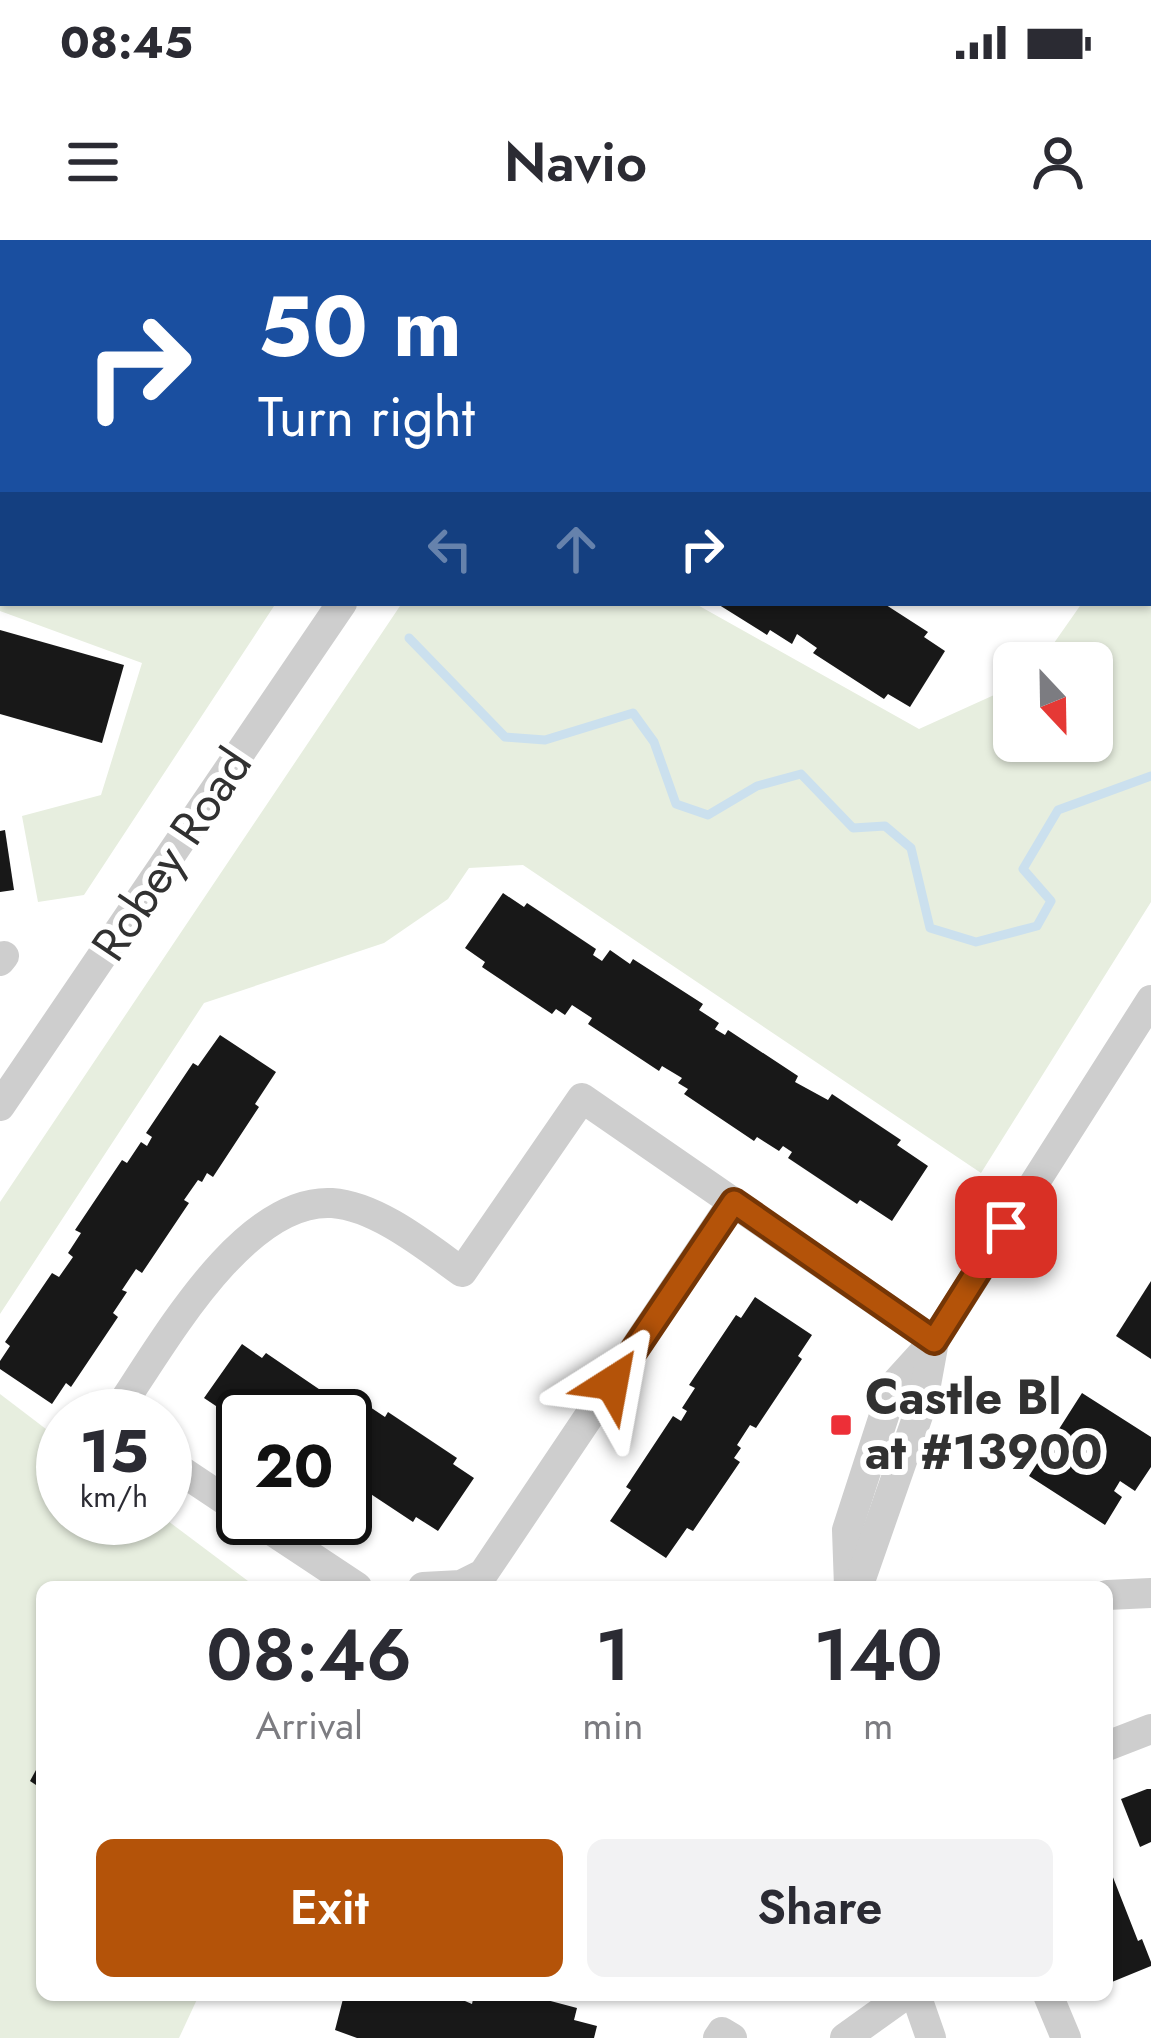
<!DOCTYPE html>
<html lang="en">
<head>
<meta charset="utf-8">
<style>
	:root { --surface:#fff; --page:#f2f2f3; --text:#2b2b33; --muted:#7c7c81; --accent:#b45309 }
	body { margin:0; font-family:Jost,sans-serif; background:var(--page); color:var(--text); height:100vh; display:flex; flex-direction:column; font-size:45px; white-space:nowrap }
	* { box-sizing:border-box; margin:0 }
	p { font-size:39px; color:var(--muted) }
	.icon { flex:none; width:66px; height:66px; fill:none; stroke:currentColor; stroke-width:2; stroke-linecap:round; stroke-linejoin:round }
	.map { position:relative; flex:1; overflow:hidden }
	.panel { position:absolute; left:36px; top:1341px; width:1077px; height:420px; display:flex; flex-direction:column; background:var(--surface); border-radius:18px; box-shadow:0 3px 9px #0004 }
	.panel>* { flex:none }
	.banner { position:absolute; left:0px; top:0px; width:1152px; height:366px; box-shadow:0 3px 9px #0004; background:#1a4fa0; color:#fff; overflow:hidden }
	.needle { width:78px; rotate:158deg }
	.buttons { position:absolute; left:993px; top:402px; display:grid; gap:24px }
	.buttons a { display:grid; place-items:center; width:120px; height:120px; border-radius:18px; background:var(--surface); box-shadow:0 3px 9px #0004; font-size:60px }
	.speed { position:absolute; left:36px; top:1149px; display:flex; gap:24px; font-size:60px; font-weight:700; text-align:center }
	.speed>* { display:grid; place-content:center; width:156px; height:156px; border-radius:50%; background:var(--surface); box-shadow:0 3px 9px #0004; line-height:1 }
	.speed small { font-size:30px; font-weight:400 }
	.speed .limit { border:6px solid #111; border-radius:18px; background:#fff; color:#111 }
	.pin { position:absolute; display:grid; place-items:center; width:102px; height:102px; color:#fff; margin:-51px; border-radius:24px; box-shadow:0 6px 18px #0006 }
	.me { position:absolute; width:132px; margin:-66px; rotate:34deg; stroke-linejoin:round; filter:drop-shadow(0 0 9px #0008) }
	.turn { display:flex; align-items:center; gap:42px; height:252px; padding:0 60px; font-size:54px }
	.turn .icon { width:156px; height:156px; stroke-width:2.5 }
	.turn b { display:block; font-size:84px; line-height:102px }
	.lanes { display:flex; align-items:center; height:114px; padding:0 60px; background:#0003; justify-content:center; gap:60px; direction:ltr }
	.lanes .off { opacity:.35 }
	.eta { display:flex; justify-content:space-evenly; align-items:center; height:204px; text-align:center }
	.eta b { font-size:72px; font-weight:600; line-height:84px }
	.cta { display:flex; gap:24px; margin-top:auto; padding:24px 60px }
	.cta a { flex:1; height:138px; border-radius:18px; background:var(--accent); color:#fff; font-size:48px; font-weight:600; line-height:138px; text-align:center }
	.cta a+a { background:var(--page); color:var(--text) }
	.status { display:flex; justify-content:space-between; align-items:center; height:84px; padding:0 60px; background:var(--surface); direction:ltr }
	.status svg { height:33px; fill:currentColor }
	header { display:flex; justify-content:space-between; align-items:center; height:156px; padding:0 60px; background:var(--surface); font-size:54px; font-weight:600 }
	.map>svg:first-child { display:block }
	.green { fill:#e7eedf }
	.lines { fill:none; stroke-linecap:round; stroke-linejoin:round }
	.stream { stroke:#cbe0ee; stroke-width:9 }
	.building { fill:#181818 }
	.minor { stroke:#cecece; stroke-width:30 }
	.route-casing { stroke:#753606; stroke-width:30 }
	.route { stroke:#b45309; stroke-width:21 }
	.poi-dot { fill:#ed2f37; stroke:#fff; stroke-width:4.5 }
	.labels { text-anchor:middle; stroke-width:12; stroke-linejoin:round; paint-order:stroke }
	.street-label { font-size:48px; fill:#313131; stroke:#fff }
	.poi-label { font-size:48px; font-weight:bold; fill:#313131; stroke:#fff; text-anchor:start }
</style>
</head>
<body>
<div class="status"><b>08:45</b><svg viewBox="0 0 49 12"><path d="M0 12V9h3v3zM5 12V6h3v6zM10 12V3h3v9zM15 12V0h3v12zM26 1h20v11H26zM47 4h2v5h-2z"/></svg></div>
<header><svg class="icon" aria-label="menu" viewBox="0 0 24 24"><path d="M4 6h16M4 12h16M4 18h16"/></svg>Navio<svg class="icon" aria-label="person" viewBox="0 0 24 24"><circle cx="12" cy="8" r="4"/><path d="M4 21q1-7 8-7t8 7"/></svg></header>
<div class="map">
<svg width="1151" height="1798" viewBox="0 0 1151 1798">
	<rect width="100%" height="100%" fill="#fff"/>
	<g class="green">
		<polygon points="0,0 516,0 3,3 3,363 276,363 84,655 38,662 22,576 101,555 142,423 0,371"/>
		<polygon points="1151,263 1151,662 981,933 523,625 469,628 448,659 384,703 204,763 0,1074 0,962 402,363 694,363 919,489 1014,446 1014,501 1092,501 1092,423 1040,423 1082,363 1149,363"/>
		<polygon points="0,1154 63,1202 63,1278 164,1278 256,1347 42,1347 42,1755 199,1755 179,1798 0,1798"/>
	</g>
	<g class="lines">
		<g class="stream">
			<polyline points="0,125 3,127"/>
			<polyline points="409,398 505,497 545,500 633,473 654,502 676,564 708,575 757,546 801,534 853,588 885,586 911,608 930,688 976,702 1037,686 1051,661 1023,629 1058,570 1151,536"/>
		</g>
	</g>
	<g class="building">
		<polygon points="716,363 883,363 928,392 924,397 945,411 910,467 888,454 884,459 813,413 817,408 797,394 792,404 770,390 767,395"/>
		<polygon points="0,390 124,425 102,503 0,474"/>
		<polygon points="5,590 14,650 0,652 0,591"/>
		<polygon points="503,653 524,667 527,663 596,709 593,715 602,721 610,710 630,724 633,719 703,764 699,770 719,783 715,789 725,795 728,790 798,836 795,842 828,860 832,854 901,900 897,905 928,926 892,981 860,960 857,964 788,918 792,912 783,906 779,911 757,897 754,901 684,854 688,849 678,843 682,838 662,826 659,831 588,784 592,778 572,765 565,775 556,769 552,774 482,727 485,722 465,708"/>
		<polygon points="220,795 276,832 255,864 259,867 213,937 207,933 202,942 198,940 184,960 189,963 142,1033 136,1029 122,1050 127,1052 113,1073 118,1077 71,1147 66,1143 52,1164 0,1129 0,1121 10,1106 5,1102 52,1033 59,1037 73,1017 68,1013 81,993 75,990 122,920 127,923 141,902 147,906 152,897 146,893 193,823 198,826"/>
		<polygon points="1151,1041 1151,1119 1116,1096"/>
		<polygon points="755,1057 812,1095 798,1116 802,1119 756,1188 750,1185 737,1205 741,1208 734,1218 740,1222 693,1291 687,1288 666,1318 610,1281 631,1250 626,1247 673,1176 681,1181 687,1171 682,1168 695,1148 689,1145 736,1075 741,1078"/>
		<polygon points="242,1104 262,1118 266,1113 335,1160 331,1166 352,1180 364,1163 385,1177 388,1172 457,1218 453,1224 474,1238 438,1291 416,1277 413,1282 345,1237 345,1176 243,1176 243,1192 221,1178 225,1172 204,1158"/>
		<polygon points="1082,1153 1151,1197 1151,1227 1135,1251 1120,1241 1114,1251 1122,1257 1105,1285 1029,1236"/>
		<polygon points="42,1519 42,1549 30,1541"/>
		<polygon points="1147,1549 1151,1549 1151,1602 1140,1607 1121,1559"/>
		<polygon points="1107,1622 1138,1701 1142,1699 1151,1722 1151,1726 1107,1744"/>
		<polygon points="344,1755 451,1755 472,1764 474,1755 499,1759 500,1755 528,1755 577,1768 574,1780 597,1786 594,1798 357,1798 335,1790"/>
	</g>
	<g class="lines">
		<g class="minor">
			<polyline points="1048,0 1053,3"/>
			<polyline points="575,3 577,0"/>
			<polyline points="903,3 905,0"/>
			<polyline points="1019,3 1021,0"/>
			<polyline points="1149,64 1151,65"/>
			<polyline points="0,717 4,716 0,721"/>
			<polyline points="0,866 342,363"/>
			<path d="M114 1176C159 1111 241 958 332 963 377 966 427 1007 462 1032L582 858 934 1101"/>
			<polyline points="165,1220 243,1272"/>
			<polyline points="253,1278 357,1347"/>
			<polyline points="423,1347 461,1345 483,1334 733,962"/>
			<polyline points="849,1347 847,1290 894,1145 934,1101 1151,760"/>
			<polyline points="858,1347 923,1161 934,1101"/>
			<polyline points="1107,1355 1151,1353"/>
			<polyline points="1107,1506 1151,1489"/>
			<polyline points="916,1755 931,1798"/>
			<polyline points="1048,1755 1066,1798"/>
			<polyline points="718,1798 722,1792 732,1798"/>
			<polyline points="845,1798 905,1755"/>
		</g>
	</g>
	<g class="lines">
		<defs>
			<polyline id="route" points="612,1143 734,962 934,1101 1006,987"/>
		</defs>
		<use href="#route" class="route-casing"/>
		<use href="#route" class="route"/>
	</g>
	<rect class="poi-dot" x="829" y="1173" width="24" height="24" rx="6"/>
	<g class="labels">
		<g class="street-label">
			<text transform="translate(171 614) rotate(-56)" y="17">Robey Road</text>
		</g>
		<g class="poi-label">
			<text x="865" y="1174">Castle Bl<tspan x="865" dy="55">at #13900</tspan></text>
		</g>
	</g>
</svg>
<div class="buttons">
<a><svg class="needle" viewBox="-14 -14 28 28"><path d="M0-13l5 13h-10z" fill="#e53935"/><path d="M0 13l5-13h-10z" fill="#7c7c81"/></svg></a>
</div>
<div class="speed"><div>15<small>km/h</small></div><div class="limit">20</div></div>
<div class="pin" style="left:1006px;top:987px;background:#d93025"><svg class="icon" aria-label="arrive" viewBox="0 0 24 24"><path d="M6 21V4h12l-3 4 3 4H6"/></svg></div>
<svg class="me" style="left:612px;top:1143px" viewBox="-20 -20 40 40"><path d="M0-17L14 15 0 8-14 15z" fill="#b45309" stroke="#fff" stroke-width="4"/></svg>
<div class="banner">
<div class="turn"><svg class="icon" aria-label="right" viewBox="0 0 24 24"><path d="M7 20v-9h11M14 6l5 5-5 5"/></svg><div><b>50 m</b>Turn right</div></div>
<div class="lanes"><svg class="icon off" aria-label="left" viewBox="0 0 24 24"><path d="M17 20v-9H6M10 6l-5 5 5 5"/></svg><svg class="icon off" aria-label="ahead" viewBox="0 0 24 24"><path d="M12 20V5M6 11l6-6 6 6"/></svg><svg class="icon" aria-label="right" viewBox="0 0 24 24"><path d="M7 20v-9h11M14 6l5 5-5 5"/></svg></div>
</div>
<section class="panel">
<div class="eta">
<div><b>08:46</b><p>Arrival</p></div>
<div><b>1</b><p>min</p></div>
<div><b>140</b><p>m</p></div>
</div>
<div class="cta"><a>Exit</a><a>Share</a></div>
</section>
</div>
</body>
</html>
